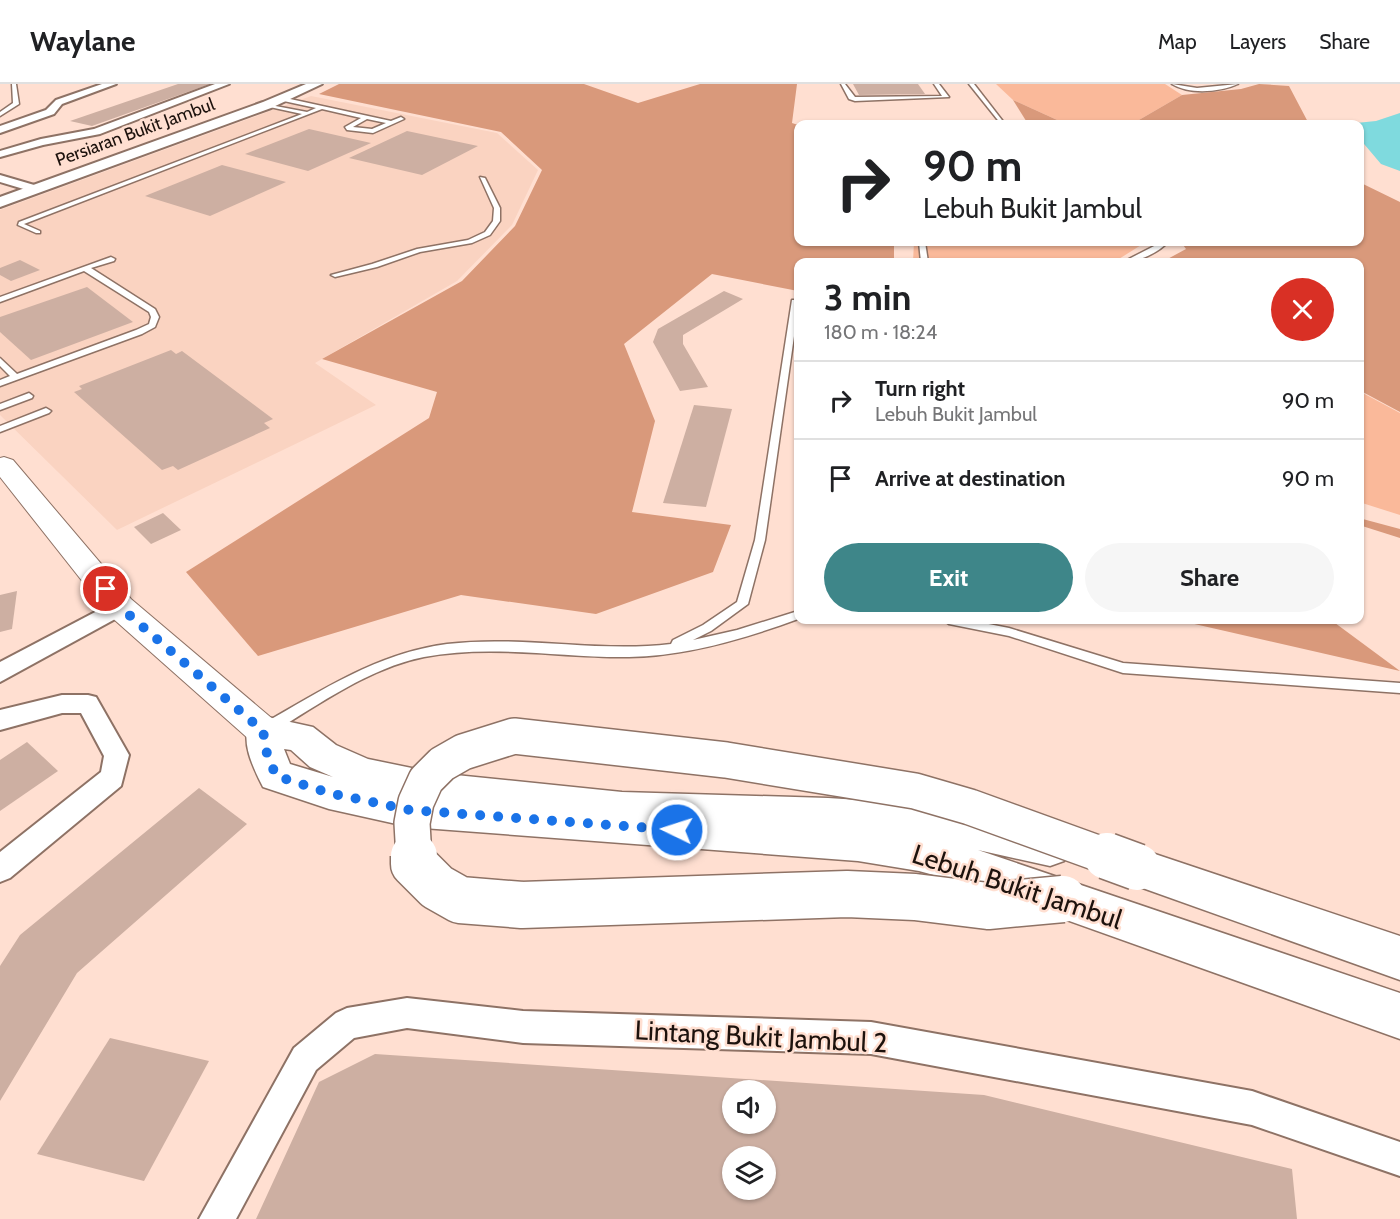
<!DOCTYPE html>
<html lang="en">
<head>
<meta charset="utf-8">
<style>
	:root { --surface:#fff; --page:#f6f6f6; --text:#202124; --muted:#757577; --line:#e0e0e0; --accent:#3e8689 }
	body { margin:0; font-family:Cabin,sans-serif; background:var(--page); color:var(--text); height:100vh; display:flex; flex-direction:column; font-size:22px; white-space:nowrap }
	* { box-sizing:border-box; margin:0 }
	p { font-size:20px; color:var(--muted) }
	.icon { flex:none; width:33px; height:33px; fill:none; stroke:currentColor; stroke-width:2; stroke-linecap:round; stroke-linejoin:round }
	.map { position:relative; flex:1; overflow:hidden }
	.sheet { position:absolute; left:794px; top:174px; width:570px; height:366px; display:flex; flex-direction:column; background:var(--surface); border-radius:12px; box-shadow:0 2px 4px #0004 }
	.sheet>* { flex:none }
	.banner { position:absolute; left:794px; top:36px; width:570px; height:126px; border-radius:12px; box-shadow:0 2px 4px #0004; background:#fff; color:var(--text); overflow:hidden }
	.fabs { position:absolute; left:722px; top:996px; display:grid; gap:12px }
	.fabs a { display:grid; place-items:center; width:54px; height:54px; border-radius:50%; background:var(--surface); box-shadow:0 2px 4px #0004; font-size:30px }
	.pin { position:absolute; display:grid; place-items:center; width:51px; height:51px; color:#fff; margin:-26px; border:3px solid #fff; border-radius:50%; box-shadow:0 2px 6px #0007 }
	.me { position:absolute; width:66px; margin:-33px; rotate:274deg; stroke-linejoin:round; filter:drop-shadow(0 0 4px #0008) }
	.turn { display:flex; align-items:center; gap:21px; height:126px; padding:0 30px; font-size:27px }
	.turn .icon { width:78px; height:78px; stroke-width:2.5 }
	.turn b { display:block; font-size:42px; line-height:51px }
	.round { display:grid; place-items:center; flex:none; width:63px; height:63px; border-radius:32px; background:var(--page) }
	.overview { display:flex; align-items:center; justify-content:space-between; height:102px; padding:0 30px }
	h1 { font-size:36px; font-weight:800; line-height:45px }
	.cta { display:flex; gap:12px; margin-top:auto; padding:12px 30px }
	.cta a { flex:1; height:69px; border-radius:36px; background:var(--accent); color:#fff; font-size:24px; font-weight:800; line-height:69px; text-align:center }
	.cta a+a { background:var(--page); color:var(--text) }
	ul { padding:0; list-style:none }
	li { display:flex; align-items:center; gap:18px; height:78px; padding:0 30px; border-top:2px solid var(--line) }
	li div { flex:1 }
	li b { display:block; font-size:22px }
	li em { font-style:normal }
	header { display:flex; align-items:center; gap:36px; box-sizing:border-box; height:84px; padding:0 30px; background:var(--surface); border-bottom:2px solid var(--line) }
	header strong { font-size:28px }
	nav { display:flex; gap:33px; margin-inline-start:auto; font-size:21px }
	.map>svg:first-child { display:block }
	.built { fill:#fad3c1 }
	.green { fill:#fab99a }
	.forest { fill:#d9997b }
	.water { fill:#7fdade }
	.building { fill:#cdafa2; fill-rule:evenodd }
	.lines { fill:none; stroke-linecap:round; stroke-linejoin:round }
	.service-casing { stroke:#8e7265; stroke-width:3 }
	.minor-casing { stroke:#8e7265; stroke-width:4 }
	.tertiary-casing { stroke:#8e7265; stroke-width:4 }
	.secondary-casing { stroke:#8e7265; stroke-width:2 }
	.primary-casing { stroke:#8e7265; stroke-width:3 }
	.service { fill:#fff; fill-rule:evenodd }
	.minor { fill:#fff; fill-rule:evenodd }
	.tertiary { fill:#fff; fill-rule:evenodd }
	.secondary { fill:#fff; fill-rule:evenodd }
	.primary { fill:#fff; fill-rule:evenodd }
	.primary-bridge-far1-casing { stroke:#8e7265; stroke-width:38; stroke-linecap:butt }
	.primary-bridge-casing { stroke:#8e7265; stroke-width:49; stroke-linecap:butt }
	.primary-bridge-far1 { stroke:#fff; stroke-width:35 }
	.primary-bridge { stroke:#fff; stroke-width:46 }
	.route { stroke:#1a73e8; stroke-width:10; stroke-dasharray:0 18 }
	.labels { text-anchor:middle; stroke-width:5; stroke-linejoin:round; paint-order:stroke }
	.far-street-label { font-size:18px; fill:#1d120d; stroke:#ffdfd1 }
	.near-street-label { font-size:27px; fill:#1d120d; stroke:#ffdfd1 }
</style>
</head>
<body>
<header>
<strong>Waylane</strong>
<nav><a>Map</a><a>Layers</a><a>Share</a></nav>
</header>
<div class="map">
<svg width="1400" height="1135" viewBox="0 0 1400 1135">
	<rect width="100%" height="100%" fill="#ffdfd1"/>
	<polygon class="built" points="311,12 497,49 538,86 512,141 457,197 315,279 376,321 117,446 0,331 0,126"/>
	<g class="green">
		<polygon points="996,0 1165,0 1182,11 1132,40 1066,40 1013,16"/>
		<polygon points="914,158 1146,158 1114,178 913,178"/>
		<polygon points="1359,307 1400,329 1400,431 1359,418"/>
	</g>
	<g class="forest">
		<polygon points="339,0 584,0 638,19 700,0 797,0 792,39 798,41 798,158 894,158 894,178 798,178 798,207 712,190 624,260 655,337 632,428 731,441 713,488 596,530 461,511 258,572 186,488 429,334 437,308 322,275 462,197 515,142 542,86 501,48 319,10"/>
		<polygon points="1259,0 1289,2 1309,40 1132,40 1182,11 1241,5"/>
		<polygon points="1013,16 1066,40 1028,40"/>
		<polygon points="1359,98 1400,118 1400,328 1359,306 1359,178 1162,178 1186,165 1181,158 1359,158"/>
		<polygon points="1359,434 1400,445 1400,454 1359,441"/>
		<polygon points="1177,536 1331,536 1400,587"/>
	</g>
	<polygon class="water" points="1400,29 1400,87 1381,80 1359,54 1359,40 1346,40 1376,37"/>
	<g class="building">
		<polygon points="178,0 210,0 92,42 70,37"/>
		<polygon points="853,0 918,0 925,10 859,11"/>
		<polygon points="309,45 371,59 308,87 245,70"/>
		<polygon points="407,47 478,62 422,91 349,74"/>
		<polygon points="222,81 286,98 210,132 145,112"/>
		<polygon points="20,176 40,186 11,197 0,191 0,184"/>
		<polygon points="87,203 133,238 31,276 0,248 0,233"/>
		<polygon points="724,207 743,215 683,251 683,260 708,303 680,307 653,258 658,245"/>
		<polygon points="171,266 176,270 182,267 273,335 264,339 270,344 178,386 173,382 162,386 74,308 82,305 79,302"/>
		<polygon points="694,321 732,325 706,423 663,419"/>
		<polygon points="163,429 181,446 151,460 134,443"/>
		<polygon points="17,507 12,545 0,548 0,511"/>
		<polygon points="27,658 58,687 0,727 0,676"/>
		<polygon points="199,704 247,740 77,889 0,1017 0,882 20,851"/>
		<polygon points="110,954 209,977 144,1097 37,1070"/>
		<path d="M375 970 984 1011 1292 1085 1297 1135H256L319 998ZM732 1006H765V1040H732ZM732 1072H765V1106H732Z"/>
	</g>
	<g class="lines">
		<defs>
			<g id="service">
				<polygon points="12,0 16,0 19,20 0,32 0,28 13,19"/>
				<polygon points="841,0 845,0 855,13 942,12 934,0 939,0 949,13 855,17 849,15"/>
				<polygon points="969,0 974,0 1005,40 1001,40"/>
				<path d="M1172 0 1197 4 1238 0C1220 8 1190 11 1172 0Z"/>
				<path d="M281 13 391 37 401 33 404 35 373 49 347 46 345 43 361 34 322 25 24 140 40 147V149H36L18 141 19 138 302 30 265 22V20L307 28 316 24 279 16ZM367 35 386 39 372 45 353 43Z"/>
				<polygon points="480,93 485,94 500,124 500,137 490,151 472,159 420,168 377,183 335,193 331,191 372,180 417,165 468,156 485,148 493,137 494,124"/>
				<polygon points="919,158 925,158 928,178 921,178"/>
				<path d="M1162 158H1168C1159 168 1137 179 1123 178Z"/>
				<polygon points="111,173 115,175 114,177 91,184 155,225 159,233 155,243 142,250 0,302 0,296 10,292 0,282 0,274 17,290 136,246 149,240 151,233 149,228 84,187 0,218 0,213"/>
				<path d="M792 216H798V224L765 456 748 520 711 547 693 556 737 546 798 527V535C744 555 686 572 629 573 560 574 492 560 424 573 369 584 320 620 273 648L268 649 263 648 262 644 263 640C322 606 378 569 447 560 522 551 597 569 671 560L673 556 703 541 737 518 755 456Z"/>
				<polygon points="29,309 33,312 32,314 0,326 0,320"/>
				<polygon points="46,324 51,327 49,329 0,348 0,342"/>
				<polygon points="943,536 968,536 1009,544 1123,579 1400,599 1400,609 1123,589 1009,552 949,540"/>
			</g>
			<g id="minor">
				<polygon points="102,0 116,0 62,20 54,30 0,49 0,42 46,26 56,16"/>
				<polygon points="215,0 229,0 100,50 43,61 0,73 0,67 41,55 94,45"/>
				<polygon points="0,91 41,103 43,105 37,109 0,98"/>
				<polygon points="120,515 128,518 131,523 128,528 0,598 0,578"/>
				<polygon points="62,611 88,611 96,613 129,671 121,702 10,794 0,798 0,768 101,688 104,672 81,629 62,629 0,646 0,626"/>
				<polygon points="407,914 523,927 871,938 1252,1007 1400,1058 1400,1092 1252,1041 871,970 523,959 407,944 354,954 316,986 236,1135 199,1135 294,964 336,929 347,924"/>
			</g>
			<polygon id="tertiary" points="306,0 322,0 271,24 0,123 0,113 263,18"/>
			<polygon id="secondary" points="4,373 13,376 131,515 275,637 280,647 275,657 263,661 251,657 109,531 0,393 0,374"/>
			<g id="primary">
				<path d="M263 632 313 643 336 661 368 675 436 689 622 708 828 714 921 720 1050 746 1064 751 1070 764 1064 777 1050 782 978 766 1400 909V955L963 799 919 787 858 777 410 743 329 725 263 703C253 683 240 658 250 637ZM284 665 291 666 310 683 333 693 290 680Z"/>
				<polygon points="1115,761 1137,764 1400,852 1400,896 1137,802 1101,792 1095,779 1101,766"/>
			</g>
		</defs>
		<use href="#service" class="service-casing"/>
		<use href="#minor" class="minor-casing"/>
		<use href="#tertiary" class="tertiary-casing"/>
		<use href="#secondary" class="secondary-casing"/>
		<use href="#primary" class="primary-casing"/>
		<use href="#service" class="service"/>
		<use href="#minor" class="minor"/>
		<use href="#tertiary" class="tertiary"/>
		<use href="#secondary" class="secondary"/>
		<use href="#primary" class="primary"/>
		<defs>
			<polyline id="primary-bridge-far1" points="414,774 412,739 416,718 426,696 442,680 463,668 514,652 726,676 915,707 970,723 1111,774"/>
			<g id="primary-bridge">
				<polyline points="414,772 414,780 437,803 460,816 522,821 847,810 915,813 988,822 1063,815"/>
				<polyline points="1107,772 1137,783"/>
			</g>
		</defs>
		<use href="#primary-bridge-far1" class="primary-bridge-far1-casing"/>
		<use href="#primary-bridge" class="primary-bridge-casing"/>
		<use href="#primary-bridge-far1" class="primary-bridge-far1"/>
		<use href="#primary-bridge" class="primary-bridge"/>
	</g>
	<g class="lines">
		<polyline class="route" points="106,505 120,523 263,647 267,670 276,692 329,709 410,726 677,746"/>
	</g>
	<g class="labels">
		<g class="far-street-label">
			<text transform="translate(135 48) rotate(-20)" y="6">Persiaran Bukit Jambul</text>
		</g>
		<g class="near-street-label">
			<text transform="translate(1017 803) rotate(18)" y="9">Lebuh Bukit Jambul</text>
			<text transform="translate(761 953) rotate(3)" y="9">Lintang Bukit Jambul 2</text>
		</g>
	</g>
</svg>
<div class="fabs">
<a><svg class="icon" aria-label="sound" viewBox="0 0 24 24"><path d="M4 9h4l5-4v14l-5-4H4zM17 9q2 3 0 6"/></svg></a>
<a><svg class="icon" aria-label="layers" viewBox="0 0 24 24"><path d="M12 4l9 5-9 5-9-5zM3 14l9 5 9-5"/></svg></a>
</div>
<div class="pin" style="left:106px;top:505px;background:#d93025"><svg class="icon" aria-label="arrive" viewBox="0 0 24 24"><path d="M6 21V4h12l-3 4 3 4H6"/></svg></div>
<svg class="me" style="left:677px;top:746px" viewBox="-20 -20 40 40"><circle r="17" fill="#1a73e8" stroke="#fff" stroke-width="3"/><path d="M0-11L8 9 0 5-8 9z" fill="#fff"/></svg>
<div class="banner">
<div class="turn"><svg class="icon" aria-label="right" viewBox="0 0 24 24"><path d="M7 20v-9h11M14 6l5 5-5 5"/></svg><div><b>90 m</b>Lebuh Bukit Jambul</div></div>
</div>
<section class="sheet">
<div class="overview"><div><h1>3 min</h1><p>180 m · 18:24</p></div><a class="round" style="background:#d93025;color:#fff"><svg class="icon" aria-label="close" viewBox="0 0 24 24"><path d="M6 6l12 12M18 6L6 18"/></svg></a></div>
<ul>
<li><svg class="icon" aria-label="right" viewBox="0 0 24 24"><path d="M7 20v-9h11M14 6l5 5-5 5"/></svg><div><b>Turn right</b><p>Lebuh Bukit Jambul</p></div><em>90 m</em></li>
<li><svg class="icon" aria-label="arrive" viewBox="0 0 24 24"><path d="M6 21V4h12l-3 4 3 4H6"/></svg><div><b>Arrive at destination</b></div><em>90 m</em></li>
</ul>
<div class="cta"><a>Exit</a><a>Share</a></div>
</section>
</div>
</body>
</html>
